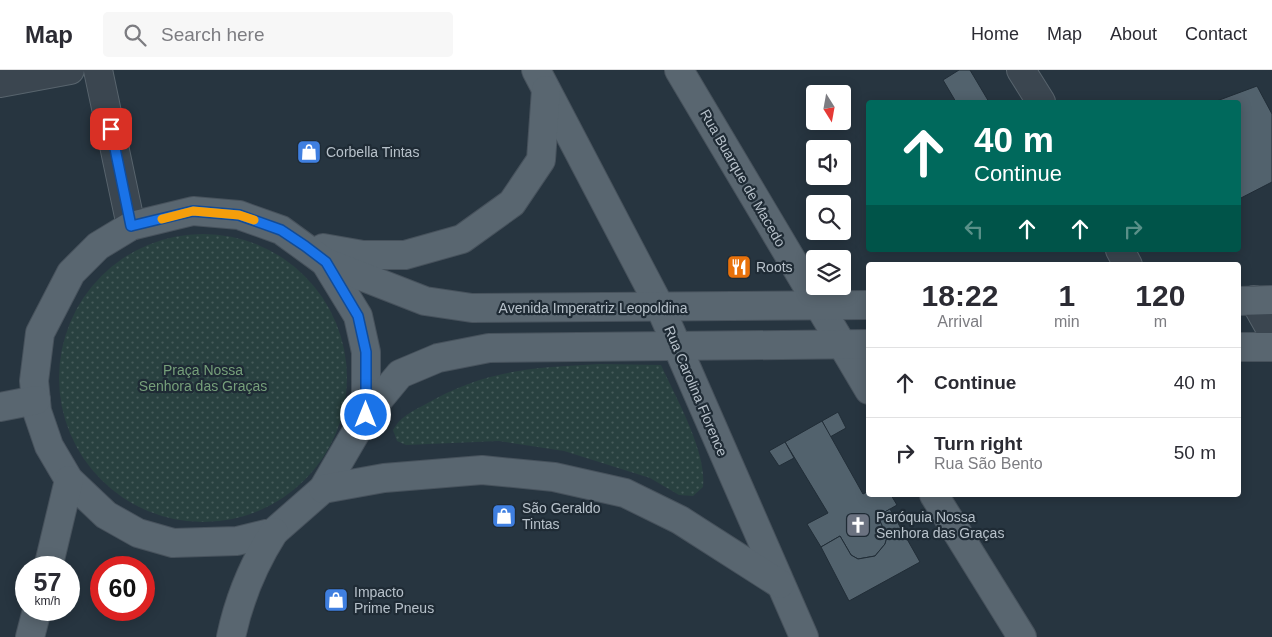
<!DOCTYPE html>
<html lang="en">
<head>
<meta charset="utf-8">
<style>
	:root { --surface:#fff; --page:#f7f7f7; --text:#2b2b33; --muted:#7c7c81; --line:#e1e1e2 }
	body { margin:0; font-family:Helvetica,sans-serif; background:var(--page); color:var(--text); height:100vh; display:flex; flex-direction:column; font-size:19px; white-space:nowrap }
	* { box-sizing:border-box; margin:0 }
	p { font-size:16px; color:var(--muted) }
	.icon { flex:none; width:28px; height:28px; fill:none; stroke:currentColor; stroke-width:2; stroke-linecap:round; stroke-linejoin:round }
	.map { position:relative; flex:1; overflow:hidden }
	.sheet { position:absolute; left:866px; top:192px; width:375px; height:235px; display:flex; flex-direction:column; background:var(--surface); border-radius:5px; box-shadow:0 2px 12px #0003 }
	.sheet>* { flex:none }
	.guide { position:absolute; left:866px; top:30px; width:375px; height:152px; border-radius:5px; box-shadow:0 2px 12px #0003; background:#00695c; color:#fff; overflow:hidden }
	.needle { width:32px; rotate:169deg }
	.controls { position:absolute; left:806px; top:15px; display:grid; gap:10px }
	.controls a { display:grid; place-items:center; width:45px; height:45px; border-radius:5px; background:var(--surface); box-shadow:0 2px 12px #0003; font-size:25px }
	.speed { position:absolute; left:15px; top:486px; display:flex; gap:10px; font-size:25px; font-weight:700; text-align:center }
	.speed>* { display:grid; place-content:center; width:65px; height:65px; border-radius:50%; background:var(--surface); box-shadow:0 2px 12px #0003; line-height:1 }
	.speed small { font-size:12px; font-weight:400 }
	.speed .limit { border:8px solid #d22; background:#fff; color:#111 }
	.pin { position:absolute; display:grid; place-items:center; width:42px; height:42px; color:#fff; margin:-21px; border-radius:10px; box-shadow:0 2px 8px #0006 }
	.me { position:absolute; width:55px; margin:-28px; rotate:0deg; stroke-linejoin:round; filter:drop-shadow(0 0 4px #0008) }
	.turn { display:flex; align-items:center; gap:18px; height:105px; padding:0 25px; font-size:22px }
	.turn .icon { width:65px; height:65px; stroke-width:2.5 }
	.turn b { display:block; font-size:35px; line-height:42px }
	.lanes { display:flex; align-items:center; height:48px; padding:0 25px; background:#0003; justify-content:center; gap:25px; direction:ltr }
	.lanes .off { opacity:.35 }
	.eta { display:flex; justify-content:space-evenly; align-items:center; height:85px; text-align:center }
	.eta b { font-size:30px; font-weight:600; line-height:35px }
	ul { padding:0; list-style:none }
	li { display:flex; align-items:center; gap:15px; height:70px; padding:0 25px; border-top:1px solid var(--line) }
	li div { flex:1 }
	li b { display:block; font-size:19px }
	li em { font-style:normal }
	header { display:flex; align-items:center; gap:30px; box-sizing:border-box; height:70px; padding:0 25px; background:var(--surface); border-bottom:1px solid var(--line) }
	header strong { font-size:24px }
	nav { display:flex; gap:28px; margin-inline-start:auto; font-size:18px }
	.search { width:350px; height:45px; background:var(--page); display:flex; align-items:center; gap:12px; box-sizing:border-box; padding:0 18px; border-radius:5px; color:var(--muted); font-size:19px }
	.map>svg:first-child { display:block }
	.park { fill:url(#park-dots) }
	.building { fill:#52626d; stroke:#212d37 }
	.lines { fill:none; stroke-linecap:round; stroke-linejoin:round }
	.minor-casing { stroke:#58646d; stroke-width:30 }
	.major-casing { stroke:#47525c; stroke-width:30 }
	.minor { stroke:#3b4650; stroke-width:28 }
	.major { stroke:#596670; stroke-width:28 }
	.route-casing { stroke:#114b97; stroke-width:12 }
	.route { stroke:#1a73e8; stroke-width:9 }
	.slow { stroke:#f59e0b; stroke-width:9 }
	.labels { text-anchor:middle; stroke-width:4.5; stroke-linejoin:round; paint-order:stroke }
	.poi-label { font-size:14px; fill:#b7c1ca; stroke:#1f2b35; text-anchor:start }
	.street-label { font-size:14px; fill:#b7c1ca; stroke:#1f2b35 }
	.park-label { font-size:14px; fill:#769f7a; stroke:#1f2b35 }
</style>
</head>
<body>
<header>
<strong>Map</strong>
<div class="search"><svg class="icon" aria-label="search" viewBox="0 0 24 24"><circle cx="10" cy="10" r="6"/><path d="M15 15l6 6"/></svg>Search here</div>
<nav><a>Home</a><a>Map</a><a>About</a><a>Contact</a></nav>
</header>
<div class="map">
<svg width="1272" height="567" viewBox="0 0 1272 567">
	<defs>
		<pattern id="park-dots" width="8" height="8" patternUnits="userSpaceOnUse" patternTransform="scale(1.25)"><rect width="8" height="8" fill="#294140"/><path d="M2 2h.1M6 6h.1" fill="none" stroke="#465b5a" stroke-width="1.8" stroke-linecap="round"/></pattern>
	</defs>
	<rect width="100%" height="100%" fill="#273540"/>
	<g class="park">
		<circle cx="203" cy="308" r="144"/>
		<path d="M600 294 661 295C676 328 707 382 703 417L693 426 679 425 650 408 564 381 499 371 406 375 397 371 393 360C400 347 411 342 424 335 486 299 531 298 600 294Z"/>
	</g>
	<g class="building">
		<polygon points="959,0 970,0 989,32 956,32 943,10"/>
		<polygon points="1257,16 1272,44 1272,112 1239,129 1239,32 1214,32"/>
		<polygon points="838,342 846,358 830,367 822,351"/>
		<polygon points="822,351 863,424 869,421 869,425 891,425 897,435 878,446 887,467 885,474 875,486 858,489 851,485 840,466 821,477 807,454 828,443 785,372"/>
		<polygon points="785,372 794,388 779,396 769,381"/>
		<polygon points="890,439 920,492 849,531 821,477 840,466 851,485 858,489 875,486 885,474 887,467 878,446"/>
	</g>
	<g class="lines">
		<defs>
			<g id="minor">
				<polyline points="98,0 131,156"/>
				<polyline points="1021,0 1041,32"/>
				<polyline points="0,13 70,0"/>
				<polyline points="1120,180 1128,195"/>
				<polyline points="1254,230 1272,262"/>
			</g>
			<g id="major">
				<polyline points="536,0 660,237 804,567"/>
				<polyline points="679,0 869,320"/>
				<polyline points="323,178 363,185 405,185 462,169 512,133 541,90 546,20"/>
				<polyline points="325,192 358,246 366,282 366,345"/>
				<polyline points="1239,231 1272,230"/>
				<polyline points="869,235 472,238 425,231 325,192 281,160 239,145 193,141 131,156 98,176 71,203 40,263 34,311 37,341 49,376 69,410 106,445 138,463 173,473 237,471 274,462 323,419 366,345 400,304 438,288 489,278 869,274"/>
				<polyline points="1239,277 1272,277"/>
				<polyline points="0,337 36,330"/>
				<polyline points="323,419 384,408 482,400 554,407 625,423 680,450 780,514"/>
				<polyline points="934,425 1022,567"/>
				<polyline points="48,498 69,410"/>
				<polyline points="30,567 37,540"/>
				<path d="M231 567C239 529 253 495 274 462"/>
			</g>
		</defs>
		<use href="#minor" class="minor-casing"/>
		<use href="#major" class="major-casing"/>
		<use href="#minor" class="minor"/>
		<use href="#major" class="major"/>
	</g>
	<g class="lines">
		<defs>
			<polyline id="route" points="111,59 131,156 193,141 239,145 281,160 305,176 326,192 358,246 366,282 366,345"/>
		</defs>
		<use href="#route" class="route-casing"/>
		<use href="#route" class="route"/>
		<polyline class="slow" points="162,149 193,141 239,145 254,150"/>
	</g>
	<defs>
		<symbol id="shop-square" viewBox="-11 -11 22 22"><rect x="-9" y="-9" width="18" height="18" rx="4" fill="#3f7fe0" stroke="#1f2b35"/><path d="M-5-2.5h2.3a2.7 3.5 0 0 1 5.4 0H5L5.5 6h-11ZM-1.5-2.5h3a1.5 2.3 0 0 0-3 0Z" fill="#fff"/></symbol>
		<symbol id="restaurant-square" viewBox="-11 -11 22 22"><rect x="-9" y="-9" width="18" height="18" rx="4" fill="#e8710a" stroke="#1f2b35"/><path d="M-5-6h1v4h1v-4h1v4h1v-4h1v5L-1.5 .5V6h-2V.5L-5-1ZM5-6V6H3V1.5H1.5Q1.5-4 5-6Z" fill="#fff"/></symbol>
		<symbol id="church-square" viewBox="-11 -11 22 22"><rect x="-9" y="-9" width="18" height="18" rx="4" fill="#6b7280" stroke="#1f2b35"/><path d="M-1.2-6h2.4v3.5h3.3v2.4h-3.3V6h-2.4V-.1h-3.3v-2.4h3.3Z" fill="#fff"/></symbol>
	</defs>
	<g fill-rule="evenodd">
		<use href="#shop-square" x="295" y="68" width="28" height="28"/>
		<use href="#restaurant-square" x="725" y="183" width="28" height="28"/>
		<use href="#shop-square" x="490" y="432" width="28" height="28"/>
		<use href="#church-square" x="844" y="441" width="28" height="28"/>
		<use href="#shop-square" x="322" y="516" width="28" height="28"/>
	</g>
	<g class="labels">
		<g class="poi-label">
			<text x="326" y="87">Corbella Tintas</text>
			<text x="756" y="202">Roots</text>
			<text x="522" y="443">São Geraldo<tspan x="522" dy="16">Tintas</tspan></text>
			<text x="876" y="452">Paróquia Nossa<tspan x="876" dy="16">Senhora das Graças</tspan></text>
			<text x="354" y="527">Impacto<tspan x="354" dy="16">Prime Pneus</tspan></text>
		</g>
		<g class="street-label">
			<text transform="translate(743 108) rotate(60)" y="5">Rua Buarque de Macedo</text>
			<text x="593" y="243">Avenida Imperatriz Leopoldina</text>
			<text transform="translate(696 321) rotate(67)" y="5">Rua Carolina Florence</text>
		</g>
		<g class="park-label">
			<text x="203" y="305">Praça Nossa<tspan x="203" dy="16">Senhora das Graças</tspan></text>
		</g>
	</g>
</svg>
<div class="controls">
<a><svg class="needle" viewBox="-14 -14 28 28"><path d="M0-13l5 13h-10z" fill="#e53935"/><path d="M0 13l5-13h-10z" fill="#7c7c81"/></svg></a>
<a><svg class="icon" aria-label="sound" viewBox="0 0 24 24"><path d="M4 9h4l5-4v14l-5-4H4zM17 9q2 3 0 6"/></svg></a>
<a><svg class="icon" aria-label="search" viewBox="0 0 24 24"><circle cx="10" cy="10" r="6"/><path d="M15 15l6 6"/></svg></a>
<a><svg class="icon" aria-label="layers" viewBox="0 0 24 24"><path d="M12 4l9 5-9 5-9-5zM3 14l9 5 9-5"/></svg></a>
</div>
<div class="speed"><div>57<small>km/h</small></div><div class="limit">60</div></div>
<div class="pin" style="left:111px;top:59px;background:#d93025"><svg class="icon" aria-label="arrive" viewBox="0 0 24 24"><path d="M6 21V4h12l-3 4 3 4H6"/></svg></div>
<svg class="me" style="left:366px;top:345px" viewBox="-20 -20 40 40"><circle r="17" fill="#1a73e8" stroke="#fff" stroke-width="3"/><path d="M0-11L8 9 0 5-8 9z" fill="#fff"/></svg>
<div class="guide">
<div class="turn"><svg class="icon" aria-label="ahead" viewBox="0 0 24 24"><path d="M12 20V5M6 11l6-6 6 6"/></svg><div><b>40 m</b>Continue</div></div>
<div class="lanes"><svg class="icon off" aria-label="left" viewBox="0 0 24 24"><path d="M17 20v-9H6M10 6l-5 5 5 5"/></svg><svg class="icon" aria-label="ahead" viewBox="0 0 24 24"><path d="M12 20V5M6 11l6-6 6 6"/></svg><svg class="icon" aria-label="ahead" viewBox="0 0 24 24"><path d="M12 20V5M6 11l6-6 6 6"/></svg><svg class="icon off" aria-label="right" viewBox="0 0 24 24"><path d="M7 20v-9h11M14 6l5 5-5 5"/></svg></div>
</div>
<section class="sheet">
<div class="eta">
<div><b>18:22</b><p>Arrival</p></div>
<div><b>1</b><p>min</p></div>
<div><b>120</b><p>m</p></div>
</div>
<ul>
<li><svg class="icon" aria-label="ahead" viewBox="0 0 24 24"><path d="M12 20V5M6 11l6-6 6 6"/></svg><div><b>Continue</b></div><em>40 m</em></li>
<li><svg class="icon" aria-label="right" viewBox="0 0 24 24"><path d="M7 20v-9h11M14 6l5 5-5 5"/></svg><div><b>Turn right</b><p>Rua São Bento</p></div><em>50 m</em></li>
</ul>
</section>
</div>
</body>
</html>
